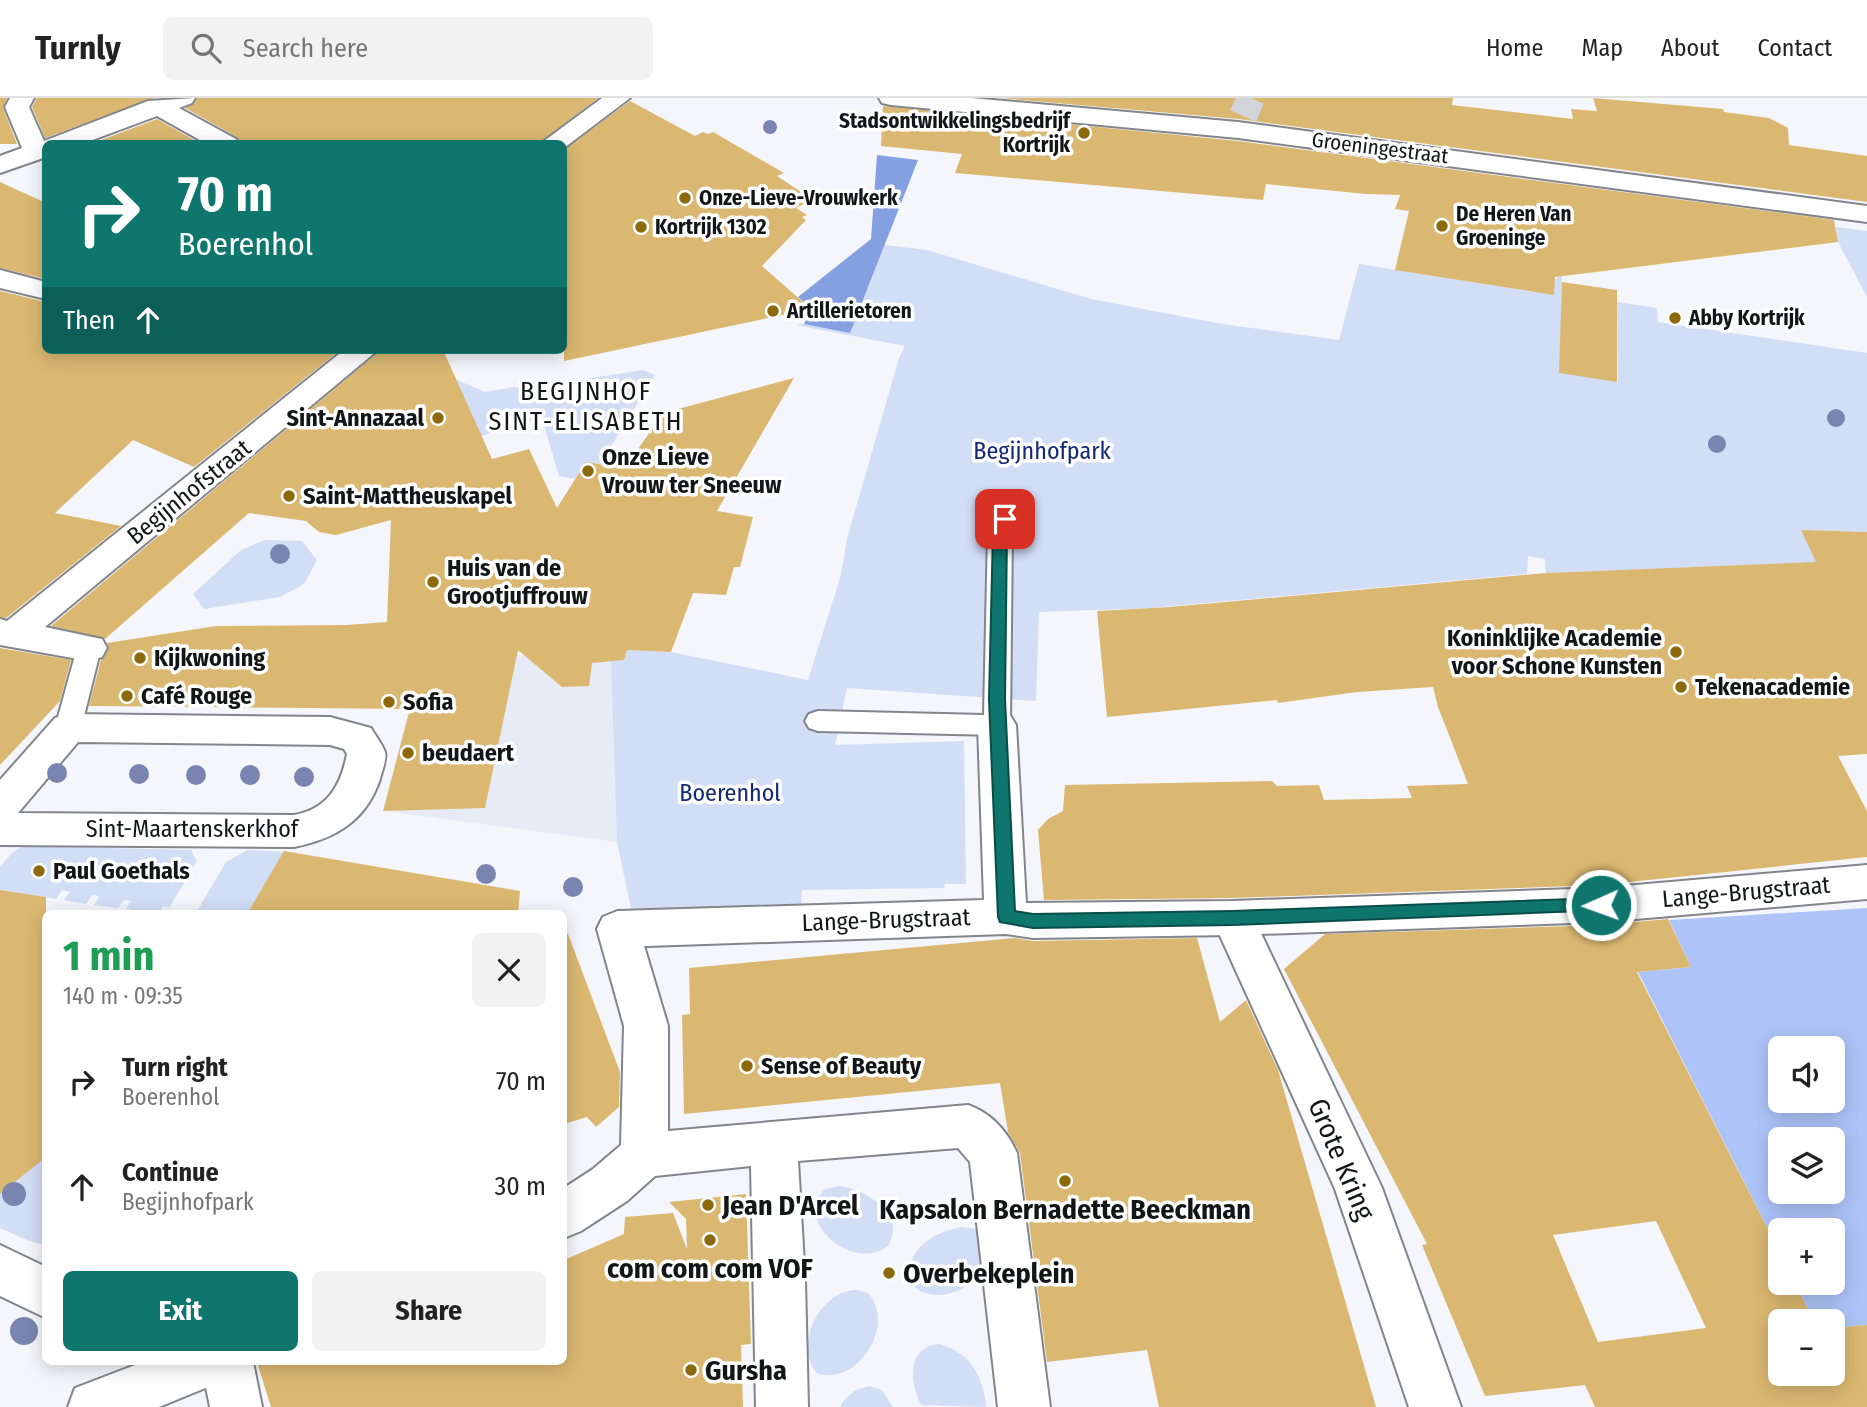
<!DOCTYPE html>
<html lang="en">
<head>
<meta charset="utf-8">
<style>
	:root { --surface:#fff; --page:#f2f2f2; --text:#222; --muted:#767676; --line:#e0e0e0; --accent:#0f766e }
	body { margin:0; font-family:"Fira Sans Condensed",sans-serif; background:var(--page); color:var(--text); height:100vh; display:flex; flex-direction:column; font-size:26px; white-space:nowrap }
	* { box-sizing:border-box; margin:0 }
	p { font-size:23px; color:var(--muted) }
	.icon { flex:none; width:38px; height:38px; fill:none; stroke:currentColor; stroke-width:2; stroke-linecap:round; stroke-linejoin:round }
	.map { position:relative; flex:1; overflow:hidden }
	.panel { position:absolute; left:42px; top:812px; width:525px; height:455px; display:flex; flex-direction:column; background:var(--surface); border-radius:10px; box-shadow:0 4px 18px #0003 }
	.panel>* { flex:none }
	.guide { position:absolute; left:42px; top:42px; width:525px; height:214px; border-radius:10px; box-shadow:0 4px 18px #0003; background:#0f766e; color:#fff; overflow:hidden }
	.fabs { position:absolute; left:1768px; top:938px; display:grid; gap:14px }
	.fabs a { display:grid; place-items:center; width:77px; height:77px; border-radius:10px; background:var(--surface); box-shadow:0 4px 18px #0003; font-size:35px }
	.pin { position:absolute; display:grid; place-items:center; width:60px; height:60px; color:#fff; margin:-30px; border-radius:14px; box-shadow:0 4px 10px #0006 }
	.me { position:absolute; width:77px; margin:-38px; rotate:268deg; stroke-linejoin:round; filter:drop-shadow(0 0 5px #0008) }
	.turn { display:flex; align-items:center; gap:24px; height:147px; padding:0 21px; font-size:32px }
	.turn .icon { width:91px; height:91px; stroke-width:2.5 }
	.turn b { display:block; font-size:49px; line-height:60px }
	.then { display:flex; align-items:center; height:66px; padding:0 21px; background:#0003; gap:14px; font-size:26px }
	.round { display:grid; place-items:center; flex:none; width:74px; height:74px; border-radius:10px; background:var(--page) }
	.headline { display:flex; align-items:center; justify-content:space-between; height:119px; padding:0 21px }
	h1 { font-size:42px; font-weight:700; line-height:52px; color:#1e9e55 }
	.primary-button { display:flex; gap:14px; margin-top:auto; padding:14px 21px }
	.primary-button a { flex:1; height:80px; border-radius:10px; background:var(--accent); color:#fff; font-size:28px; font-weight:700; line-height:80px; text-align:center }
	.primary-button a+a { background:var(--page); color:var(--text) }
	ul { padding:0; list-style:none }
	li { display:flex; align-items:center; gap:21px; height:105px; padding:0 21px }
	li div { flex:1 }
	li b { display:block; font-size:26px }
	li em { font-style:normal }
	header { display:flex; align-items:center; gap:42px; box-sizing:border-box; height:98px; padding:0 35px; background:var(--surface); border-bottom:2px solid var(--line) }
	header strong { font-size:33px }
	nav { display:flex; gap:38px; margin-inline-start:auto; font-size:24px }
	.search { width:490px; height:63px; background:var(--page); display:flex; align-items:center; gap:18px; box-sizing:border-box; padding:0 24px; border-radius:10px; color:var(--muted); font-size:26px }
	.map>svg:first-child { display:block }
	.built { fill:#e6ebf6 }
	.green { fill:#d2ddf6 }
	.forest { fill:#aec4f9; fill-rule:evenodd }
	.water { fill:#85a0e0 }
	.building { fill:#dbb871; fill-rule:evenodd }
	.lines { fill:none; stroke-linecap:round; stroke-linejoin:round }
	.minor-tunnel { stroke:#d2d4d9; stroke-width:28; stroke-dasharray:28 14; stroke-linecap:butt }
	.service-casing { stroke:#83858a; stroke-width:4 }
	.pedestrian-casing { stroke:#83858a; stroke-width:4 }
	.minor-casing { stroke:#83858a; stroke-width:4 }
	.service { fill:#fff; fill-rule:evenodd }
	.pedestrian { fill:#fff; fill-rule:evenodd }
	.minor { fill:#fff; fill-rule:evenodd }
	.tree { fill:#7985b0 }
	.route { fill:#0f766e; stroke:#0a4d48; stroke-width:2 }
	.poi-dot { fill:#8c690a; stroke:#fff; stroke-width:2.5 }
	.labels { text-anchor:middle; stroke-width:7; stroke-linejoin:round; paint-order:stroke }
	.far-poi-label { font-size:21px; font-weight:bold; fill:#141517; stroke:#fff; text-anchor:start }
	.far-street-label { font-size:21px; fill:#141517; stroke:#fff }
	.poi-label { font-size:24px; font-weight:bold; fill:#141517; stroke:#fff; text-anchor:start }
	.park-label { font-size:24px; fill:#142972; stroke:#fff }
	.street-label { font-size:24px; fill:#141517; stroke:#fff }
	.neighbourhood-label { font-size:26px; letter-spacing:2px; fill:#141517; stroke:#fff }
	.near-street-label { font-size:28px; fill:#141517; stroke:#fff }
	.near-poi-label { font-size:28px; font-weight:bold; fill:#141517; stroke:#fff; text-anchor:start }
</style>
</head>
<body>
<header>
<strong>Turnly</strong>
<div class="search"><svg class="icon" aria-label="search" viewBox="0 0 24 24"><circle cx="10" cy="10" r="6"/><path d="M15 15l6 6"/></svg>Search here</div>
<nav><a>Home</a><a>Map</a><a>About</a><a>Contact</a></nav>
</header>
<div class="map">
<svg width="1867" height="1309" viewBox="0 0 1867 1309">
	<rect width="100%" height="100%" fill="#f4f6fb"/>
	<polygon class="built" points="597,550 627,552 624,562 611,564 617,744 383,713 409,611 83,606 91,581 282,579 346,571"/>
	<g class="green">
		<polygon points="1836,129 1867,133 1867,199 1838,144"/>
		<polygon points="885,147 927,152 1091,201 1222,226 1339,242 1359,166 1533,194 1562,177 1560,274 1618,284 1617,204 1657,210 1658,224 1867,255 1867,434 1801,432 1819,469 1746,467 1546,475 1545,461 1528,458 1527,476 1151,510 1039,514 1036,603 847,590 835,647 964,643 966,786 945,786 944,790 802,792 801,809 631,811 617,744 611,563 624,562 627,552 671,554 808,582 841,477 847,441 899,260 905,248 796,227 804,226 850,234"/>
		<polygon points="643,272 655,277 600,366 586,364 575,381 559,378 542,320 481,338 455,281 485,294 514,289 521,291"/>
		<polygon points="265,442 302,443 317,462 304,486 280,499 204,511 193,496 241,452"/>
		<polygon points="24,748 191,752 197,763 169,810 163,808 158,816 126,811 131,803 124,802 118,810 94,807 99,798 92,797 86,806 64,802 70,794 62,792 56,801 0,792 0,769 13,754"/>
		<polygon points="248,752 284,754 265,815 202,816 197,813 226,764"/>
		<polygon points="45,1035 45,1147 29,1143 0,1130 0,1083"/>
		<path d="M839 1088C866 1091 907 1117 888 1148 858 1171 809 1138 815 1102L825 1091Z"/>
		<path d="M961 1129 977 1131 986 1138C986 1146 989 1159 986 1166 976 1196 919 1212 907 1177 913 1147 933 1135 961 1129Z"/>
		<path d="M858 1192 869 1196C896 1229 857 1287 818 1276 791 1249 821 1190 858 1192Z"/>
		<path d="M939 1246C970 1254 984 1279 986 1309L921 1307C910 1285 906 1249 939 1246Z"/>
		<path d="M870 1288 882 1292 893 1309H840C846 1297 857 1290 870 1288Z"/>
	</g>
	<path class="forest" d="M1867 810V1227L1833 1230 1832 1248V1223H1814L1795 1185H1832V1132H1780V1155L1638 874 1691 869 1669 822ZM1780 950H1832V1003H1780ZM1780 1041H1832V1094H1780Z"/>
	<polygon class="water" points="877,57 918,62 850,235 804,226 812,211 798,199 871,141"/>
	<g class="building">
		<polygon points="0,0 7,0 3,10 17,46 0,46"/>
		<polygon points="37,0 154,0 45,40 32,9"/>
		<polygon points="197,0 598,0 538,46 241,46 237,39 185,10 194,6"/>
		<polygon points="1000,0 1453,0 1452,7 1573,21 1571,11 1597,13 1593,0 1723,11 1724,14 1769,20 1788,30 1789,47 1867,58 1867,104 1238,21"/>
		<polygon points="630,3 695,38 703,34 708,36 713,34 784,75 777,78 809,99 804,101 808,104 796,110 807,117 802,119 806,122 762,168 811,211 564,263 564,52"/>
		<polygon points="883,8 1238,43 1834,122 1838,144 1555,179 1554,197 1395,172 1409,113 1395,111 1400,97 1366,96 1266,86 1263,102 955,75 962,56 881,48"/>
		<polygon points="157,21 201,46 91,46"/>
		<polygon points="0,84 46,105 46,181 0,170"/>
		<polygon points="1562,184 1617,192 1617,284 1559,275"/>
		<polygon points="0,193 46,204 46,252 340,252 194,369 133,342 55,415 121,428 6,520 0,519"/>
		<polygon points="381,252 443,252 492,361 529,351 557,410 586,364 625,370 663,315 794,280 717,413 753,419 740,469 734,469 726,497 693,495 671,554 627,552 624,562 592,565 589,588 562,589 518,552 485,710 383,713 410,611 89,608 101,562 109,551 107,545 216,528 347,527 387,524 391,422 336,437 319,434 306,423 249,415 105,541 51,528"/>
		<polygon points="1801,432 1867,434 1867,656 1838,658 1867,713 1867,759 1601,787 1233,800 1044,802 1038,732 1048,721 1063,713 1065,687 1272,683 1277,688 1319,687 1324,702 1412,700 1407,688 1468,686 1438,609 1433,589 1357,594 1278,605 1277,602 1107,619 1097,513 1170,509 1546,475 1816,464"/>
		<polygon points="0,550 71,562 60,603 0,667"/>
		<polygon points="284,753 520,793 518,816 247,816"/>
		<polygon points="0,792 46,799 46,1059 0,1096"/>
		<path d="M1668 821 1691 869 1637 874 1780 1155V1185H1795L1814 1223H1780V1276H1832V1230L1867 1227V1309H1595L1585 1287 1485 1298 1422 1147 1427 1146 1284 871 1325 836 1601 827ZM1656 1123 1706 1230 1598 1244 1553 1137Z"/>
		<polygon points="568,836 620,974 619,1009 596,1029 587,1019 564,1026 564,837"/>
		<polygon points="1015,840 1033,843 1197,840 1220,924 1246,902 1278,972 1376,1309 1159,1309 1147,1252 1047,1264 1020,1055 1008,1034 1000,985 684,1016 682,917 690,916 689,870"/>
		<polygon points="746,1096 751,1246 741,1247 743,1309 271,1309 257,1264 564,1264 564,1162 624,1136 625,1119 673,1115 687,1151 686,1121 669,1104"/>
	</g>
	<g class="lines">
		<polyline class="minor-tunnel" points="1243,18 1251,0"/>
		<defs>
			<g id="service">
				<polygon points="1005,413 1013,416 1016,421 1012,433 1010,627 1006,634 997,637 818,633 809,630 805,623 809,616 818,613 984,617 988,433 997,416"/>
				<polygon points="89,541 98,544 101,550 81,630 77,637 68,640 59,637 55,630 77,550 80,544"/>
			</g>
			<g id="pedestrian">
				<polygon points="1233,803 1248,808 1382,1090 1461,1309 1409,1309 1335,1091 1212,820 1218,808"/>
				<path d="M618 813 633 819 639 831 668 928V1033L968 1007C991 1015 1007 1033 1017 1055L1050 1309H998L970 1064 958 1050 798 1063 805 1183 808 1309H756L751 1068 655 1078 627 1103 581 1133 564 1140V1090L593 1071 621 1047 624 928 597 831 603 819Z"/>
				<polygon points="201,1264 253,1264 262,1309 210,1309"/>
			</g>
			<g id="minor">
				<polygon points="10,0 34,0 29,9 44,43 148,3 195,0 192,5 179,10 236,41 239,46 207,46 157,18 82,46 46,46 46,59 0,75 0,58 22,50 5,9"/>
				<polygon points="602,0 630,0 564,50 564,46 540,46"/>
				<polygon points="879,0 971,0 1238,24 1867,108 1867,124 1238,40 891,7 882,5"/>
				<polygon points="0,172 46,184 46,201 0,190"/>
				<polygon points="344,252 378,252 45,529 102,541 107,550 102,559 89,563 0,547 0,521 7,523"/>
				<polygon points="997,613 1010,617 1016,627 1026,805 1233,803 1601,790 1867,767 1867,801 1601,824 1233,837 1033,840 1006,836 618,849 603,843 597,831 603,819 618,813 984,802 978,627 984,617"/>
				<path d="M68 616 330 619 371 630C375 637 382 646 385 654 387 661 382 673 380 681 366 723 335 741 294 749L0 747V682L55 620ZM78 644 330 647 344 651 347 656C341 687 328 711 294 717L18 715Z"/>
				<polygon points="0,1147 46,1169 46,1220 0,1198"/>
				<polygon points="143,1264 233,1264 225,1282 159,1309 68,1309 75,1290"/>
			</g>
		</defs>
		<use href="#service" class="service-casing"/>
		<use href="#pedestrian" class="pedestrian-casing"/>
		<use href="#minor" class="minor-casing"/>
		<use href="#service" class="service"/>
		<use href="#pedestrian" class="pedestrian"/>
		<use href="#minor" class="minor"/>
	</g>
	<g class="tree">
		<circle cx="770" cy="29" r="7"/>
		<circle cx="1836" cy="320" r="9"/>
		<circle cx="1717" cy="346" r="9"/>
		<circle cx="280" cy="456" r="10"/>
		<circle cx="57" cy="675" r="10"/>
		<circle cx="139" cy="676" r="10"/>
		<circle cx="196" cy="677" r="10"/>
		<circle cx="250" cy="677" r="10"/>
		<circle cx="304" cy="679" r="10"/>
		<circle cx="486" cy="776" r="10"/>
		<circle cx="573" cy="789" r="10"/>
		<circle cx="14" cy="1096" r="12"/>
		<circle cx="24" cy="1233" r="14"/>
	</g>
	<polygon class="route" points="1005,416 1012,421 1007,433 1005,601 1015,813 1033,816 1233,813 1601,800 1607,802 1609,807 1607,812 1233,827 1033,830 1000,824 998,819 989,601 993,433 1000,418"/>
	<g class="poi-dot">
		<circle cx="1084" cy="35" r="7"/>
		<circle cx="685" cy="100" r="7"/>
		<circle cx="1442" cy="128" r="7"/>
		<circle cx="641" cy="129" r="7"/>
		<circle cx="773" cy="213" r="7"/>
		<circle cx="1675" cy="220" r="7"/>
		<circle cx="438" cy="320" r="7"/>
		<circle cx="588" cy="373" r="7"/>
		<circle cx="289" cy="398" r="7"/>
		<circle cx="433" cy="484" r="7"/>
		<circle cx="1676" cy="554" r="7"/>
		<circle cx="140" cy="560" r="7"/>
		<circle cx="1681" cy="589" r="7"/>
		<circle cx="127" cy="598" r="7"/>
		<circle cx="389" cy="604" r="7"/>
		<circle cx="408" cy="655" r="7"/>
		<circle cx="39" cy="773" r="7"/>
		<circle cx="747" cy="968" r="7"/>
		<circle cx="1065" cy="1083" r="7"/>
		<circle cx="708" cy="1107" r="7"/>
		<circle cx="710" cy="1142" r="7"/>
		<circle cx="889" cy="1175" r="7"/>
		<circle cx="691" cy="1272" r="7"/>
	</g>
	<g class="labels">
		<g class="far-poi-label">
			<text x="1070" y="30" text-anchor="end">Stadsontwikkelingsbedrijf<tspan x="1070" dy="24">Kortrijk</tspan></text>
			<text x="699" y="107">Onze-Lieve-Vrouwkerk</text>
			<text x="1456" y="123">De Heren Van<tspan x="1456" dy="24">Groeninge</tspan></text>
			<text x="655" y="136">Kortrijk 1302</text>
			<text x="787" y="220">Artillerietoren</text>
			<text x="1689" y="227">Abby Kortrijk</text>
		</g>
		<g class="far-street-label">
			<text transform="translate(1380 50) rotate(7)" y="7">Groeningestraat</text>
		</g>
		<g class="poi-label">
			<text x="424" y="328" text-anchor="end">Sint-Annazaal</text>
			<text x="602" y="367">Onze Lieve<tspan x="602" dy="28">Vrouw ter Sneeuw</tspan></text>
			<text x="303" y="406">Saint-Mattheuskapel</text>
			<text x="447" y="478">Huis van de<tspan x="447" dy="28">Grootjuffrouw</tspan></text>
			<text x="1662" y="548" text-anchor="end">Koninklijke Academie<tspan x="1662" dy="28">voor Schone Kunsten</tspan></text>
			<text x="154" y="568">Kijkwoning</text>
			<text x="1695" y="597">Tekenacademie</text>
			<text x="141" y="606">Café Rouge</text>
			<text x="403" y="612">Sofia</text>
			<text x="422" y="663">beudaert</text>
			<text x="53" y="781">Paul Goethals</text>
			<text x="761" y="976">Sense of Beauty</text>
		</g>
		<g class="park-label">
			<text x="1042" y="361">Begijnhofpark</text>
			<text x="730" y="703">Boerenhol</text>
		</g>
		<g class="street-label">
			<text transform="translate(189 394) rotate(-39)" y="8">Begijnhofstraat</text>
			<text x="192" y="739">Sint-Maartenskerkhof</text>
			<text transform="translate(1746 794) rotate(-5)" y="8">Lange-Brugstraat</text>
			<text transform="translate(886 822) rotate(-2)" y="8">Lange-Brugstraat</text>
		</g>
		<g class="neighbourhood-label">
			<text x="586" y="302">BEGIJNHOF<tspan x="586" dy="30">SINT-ELISABETH</tspan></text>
		</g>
		<g class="near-street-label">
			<text transform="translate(1342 1061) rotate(67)" y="10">Grote Kring</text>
		</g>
		<g class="near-poi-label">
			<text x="722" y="1117">Jean D'Arcel</text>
			<text x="1065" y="1121" text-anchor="middle">Kapsalon Bernadette Beeckman</text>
			<text x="710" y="1180" text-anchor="middle">com com com VOF</text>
			<text x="903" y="1185">Overbekeplein</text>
			<text x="705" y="1282">Gursha</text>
		</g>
	</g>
</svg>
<div class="fabs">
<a><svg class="icon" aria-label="sound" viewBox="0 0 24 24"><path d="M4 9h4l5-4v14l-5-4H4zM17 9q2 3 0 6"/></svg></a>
<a><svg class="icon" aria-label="layers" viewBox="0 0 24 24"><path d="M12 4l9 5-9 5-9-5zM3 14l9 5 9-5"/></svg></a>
<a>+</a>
<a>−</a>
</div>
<div class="pin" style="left:1005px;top:421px;background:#d93025"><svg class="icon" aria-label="arrive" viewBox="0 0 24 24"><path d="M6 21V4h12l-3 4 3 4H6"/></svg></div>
<svg class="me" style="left:1601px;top:807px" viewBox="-20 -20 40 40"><circle r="17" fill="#0f766e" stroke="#fff" stroke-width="3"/><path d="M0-11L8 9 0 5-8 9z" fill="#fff"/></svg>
<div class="guide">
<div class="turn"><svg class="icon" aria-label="right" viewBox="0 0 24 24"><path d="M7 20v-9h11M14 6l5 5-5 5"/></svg><div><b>70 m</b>Boerenhol</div></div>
<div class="then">Then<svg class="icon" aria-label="ahead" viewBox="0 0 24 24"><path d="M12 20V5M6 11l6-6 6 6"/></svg></div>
</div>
<section class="panel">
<div class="headline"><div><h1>1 min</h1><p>140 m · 09:35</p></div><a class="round"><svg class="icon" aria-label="close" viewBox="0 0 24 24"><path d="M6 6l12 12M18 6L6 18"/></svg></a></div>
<ul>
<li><svg class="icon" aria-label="right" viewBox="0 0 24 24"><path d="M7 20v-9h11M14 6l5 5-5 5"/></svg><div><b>Turn right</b><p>Boerenhol</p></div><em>70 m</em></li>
<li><svg class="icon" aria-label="ahead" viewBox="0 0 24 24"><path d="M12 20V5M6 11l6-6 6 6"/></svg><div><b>Continue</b><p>Begijnhofpark</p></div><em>30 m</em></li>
</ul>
<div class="primary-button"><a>Exit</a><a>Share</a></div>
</section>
</div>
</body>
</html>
